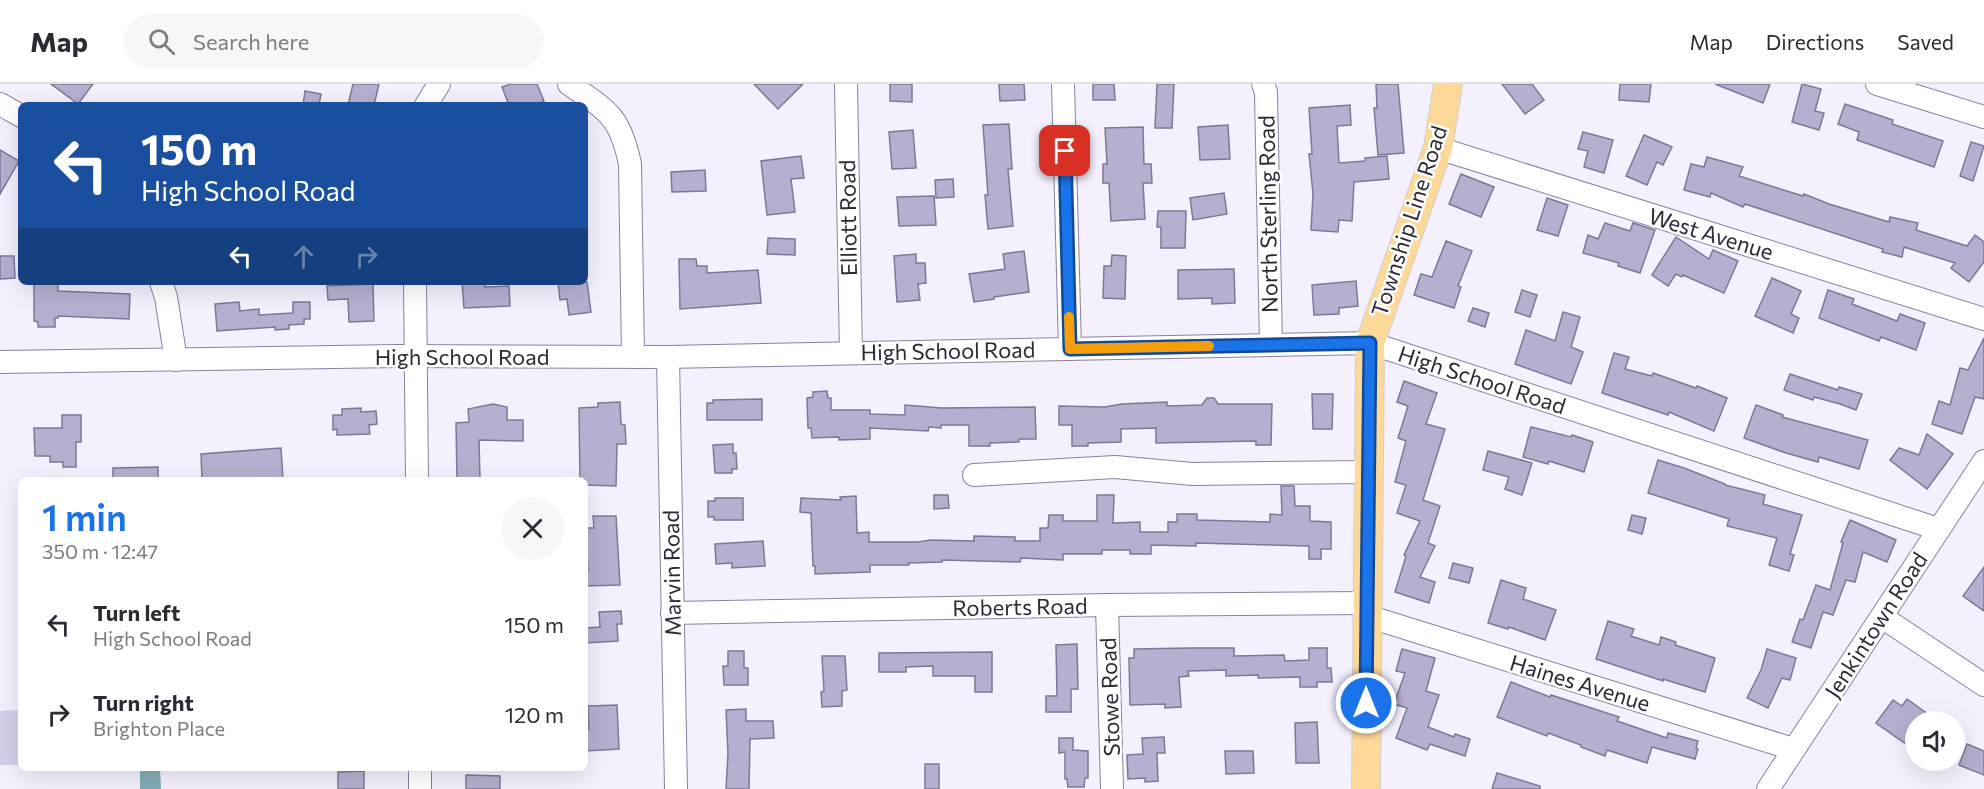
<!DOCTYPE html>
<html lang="en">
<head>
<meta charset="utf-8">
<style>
	:root { --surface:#fff; --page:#f7f7f7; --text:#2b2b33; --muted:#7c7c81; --line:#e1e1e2; --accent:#1a73e8 }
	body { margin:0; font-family:Commissioner,sans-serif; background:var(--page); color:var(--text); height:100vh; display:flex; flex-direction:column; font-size:22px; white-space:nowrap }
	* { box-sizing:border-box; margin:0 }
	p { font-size:20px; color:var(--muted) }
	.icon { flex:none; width:33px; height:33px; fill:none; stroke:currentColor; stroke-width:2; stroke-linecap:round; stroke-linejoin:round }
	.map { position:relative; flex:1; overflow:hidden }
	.drawer { position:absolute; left:18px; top:393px; width:570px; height:294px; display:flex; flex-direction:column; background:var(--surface); border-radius:9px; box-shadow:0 6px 24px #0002 }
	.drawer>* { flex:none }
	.guide { position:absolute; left:18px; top:18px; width:570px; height:183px; border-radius:9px; box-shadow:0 6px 24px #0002; background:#1a4fa0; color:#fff; overflow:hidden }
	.fabs { position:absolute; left:1905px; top:627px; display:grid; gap:12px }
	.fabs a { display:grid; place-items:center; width:60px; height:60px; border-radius:50%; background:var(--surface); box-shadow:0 6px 24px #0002; font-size:30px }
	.pin { position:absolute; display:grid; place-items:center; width:51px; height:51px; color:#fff; margin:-26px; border-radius:12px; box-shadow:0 3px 9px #0006 }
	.me { position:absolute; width:66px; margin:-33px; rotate:0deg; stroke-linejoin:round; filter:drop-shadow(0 0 4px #0008) }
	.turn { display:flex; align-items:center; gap:21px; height:126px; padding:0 24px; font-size:27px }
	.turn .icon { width:78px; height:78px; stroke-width:2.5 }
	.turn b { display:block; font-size:42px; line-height:51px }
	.lanes { display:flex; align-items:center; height:57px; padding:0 24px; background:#0003; justify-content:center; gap:30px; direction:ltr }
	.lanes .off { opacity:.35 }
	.round { display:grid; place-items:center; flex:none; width:63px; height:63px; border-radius:32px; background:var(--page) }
	.overview { display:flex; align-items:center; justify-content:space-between; height:102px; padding:0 24px }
	h1 { font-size:36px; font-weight:600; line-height:45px; color:var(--accent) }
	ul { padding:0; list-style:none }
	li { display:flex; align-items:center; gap:18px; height:90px; padding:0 24px }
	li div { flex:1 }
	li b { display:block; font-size:22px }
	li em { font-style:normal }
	header { display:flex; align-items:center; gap:36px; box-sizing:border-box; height:84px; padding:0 30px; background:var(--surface); border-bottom:2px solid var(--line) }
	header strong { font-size:28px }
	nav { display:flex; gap:33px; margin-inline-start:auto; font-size:21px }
	.search { width:420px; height:54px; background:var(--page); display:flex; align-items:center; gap:15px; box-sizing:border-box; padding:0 21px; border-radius:33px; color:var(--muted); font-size:22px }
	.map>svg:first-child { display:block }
	.green { fill:#d7cee9 }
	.water { fill:#84adb7 }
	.building { fill:#b5b0d0; stroke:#7c7897; stroke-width:1.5 }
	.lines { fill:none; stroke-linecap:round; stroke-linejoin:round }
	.minor-casing { stroke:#8b809f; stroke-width:24 }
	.major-casing { stroke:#d1d0d3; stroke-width:30 }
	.minor { stroke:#fff; stroke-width:22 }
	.major { stroke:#fcd998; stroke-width:28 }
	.route-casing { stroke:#114b97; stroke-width:15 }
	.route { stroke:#1a73e8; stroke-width:10 }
	.slow { stroke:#f59e0b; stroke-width:10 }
	.labels { text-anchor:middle; stroke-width:5; stroke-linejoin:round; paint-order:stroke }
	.street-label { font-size:22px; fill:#2d2936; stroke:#fff }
</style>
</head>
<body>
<header>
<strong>Map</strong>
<div class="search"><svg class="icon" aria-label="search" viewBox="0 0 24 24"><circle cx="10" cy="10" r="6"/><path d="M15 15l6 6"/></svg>Search here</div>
<nav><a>Map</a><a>Directions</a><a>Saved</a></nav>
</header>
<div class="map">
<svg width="1984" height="705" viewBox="0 0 1984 705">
	<rect width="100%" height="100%" fill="#f4f0fe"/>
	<polygon class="green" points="21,626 21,681 0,681 0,627"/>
	<polygon class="water" points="140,684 160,684 161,705 140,705"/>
	<g class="building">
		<polygon points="51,0 93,0 78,20"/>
		<polygon points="353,0 379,0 374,21 348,21"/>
		<polygon points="511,0 537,0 544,17 535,21 509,21 502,3"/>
		<polygon points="754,0 803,0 778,25"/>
		<polygon points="890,0 912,0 912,18 890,17"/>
		<polygon points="999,0 1024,0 1025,16 1000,17"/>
		<polygon points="1093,0 1114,0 1115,16 1093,16"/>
		<polygon points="1157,0 1174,0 1172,44 1155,44"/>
		<polygon points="1376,0 1398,0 1404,69 1378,71 1374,24 1377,24"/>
		<polygon points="1502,0 1532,0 1544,16 1525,30"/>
		<polygon points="1620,0 1651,0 1649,18 1619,16"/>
		<polygon points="1715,0 1770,0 1763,19"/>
		<polygon points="1802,0 1821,5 1815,27 1824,29 1819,46 1792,38"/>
		<polygon points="305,7 321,10 319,21 303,21"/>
		<polygon points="1845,20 1893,36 1892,40 1943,57 1934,83 1857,56 1859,48 1838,40"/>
		<polygon points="1350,21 1351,41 1337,42 1339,79 1365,77 1365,74 1387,72 1389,95 1354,98 1352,137 1339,136 1338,148 1311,146 1313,110 1309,70 1312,70 1309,24"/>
		<polygon points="1009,40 1012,85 1008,85 1013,142 988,145 985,111 988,111 983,41"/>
		<polygon points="1228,41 1230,75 1200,76 1198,43"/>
		<polygon points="1143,43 1144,80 1151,80 1152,99 1143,99 1145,135 1111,137 1109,99 1103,99 1103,80 1107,80 1105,44"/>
		<polygon points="913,46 916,84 892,85 889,48"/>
		<polygon points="1583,48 1613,56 1604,89 1584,83 1588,67 1578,65"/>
		<polygon points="1644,51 1672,63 1663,81 1657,78 1647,101 1626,92"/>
		<polygon points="1971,58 1984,62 1973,97 1960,92"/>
		<polygon points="0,66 19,77 0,110"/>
		<polygon points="801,72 804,94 791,95 795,128 767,131 761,77"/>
		<polygon points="1707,73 1743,83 1739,92 1803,112 1804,110 1829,120 1889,138 1890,133 1918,139 1916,146 1967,162 1975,151 1984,158 1984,178 1969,198 1951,184 1955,179 1904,163 1902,173 1882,168 1883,165 1745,120 1743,123 1711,109 1710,113 1684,106 1691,80 1704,83"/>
		<polygon points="705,86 706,107 672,108 671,88"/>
		<polygon points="1461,90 1494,103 1481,133 1449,120"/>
		<polygon points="953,95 954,113 936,114 935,96"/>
		<polygon points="1224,109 1227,130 1193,136 1190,114"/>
		<polygon points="934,112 936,141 899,142 897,113"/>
		<polygon points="1547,114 1568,121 1558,152 1537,146"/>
		<polygon points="1158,127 1186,127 1185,164 1161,164 1161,143 1157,143"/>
		<polygon points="1605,139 1630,147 1633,139 1655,146 1640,189 1618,182 1619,179 1583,169 1588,151 1598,155"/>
		<polygon points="1676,153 1709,175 1713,166 1738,177 1724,209 1683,191 1682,193 1676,190 1668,202 1652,191"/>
		<polygon points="768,154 795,155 795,171 767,170"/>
		<polygon points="1446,157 1472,167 1458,202 1461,203 1454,224 1414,211 1421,190 1432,193"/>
		<polygon points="1024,167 1029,208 994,213 994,215 974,218 969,190 1005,185 1003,170"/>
		<polygon points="916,170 916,179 925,179 926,199 918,200 920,216 897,218 894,172"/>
		<polygon points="1112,171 1126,172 1125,215 1103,214 1104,182 1111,182"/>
		<polygon points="0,172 14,172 15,194 0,195"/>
		<polygon points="679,175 696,175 697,182 707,182 707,189 758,186 761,219 680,225"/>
		<polygon points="1234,185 1235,219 1212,220 1212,214 1178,215 1178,186"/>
		<polygon points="1772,194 1801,207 1791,230 1799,234 1793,249 1755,232"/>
		<polygon points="1356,197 1358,222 1339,224 1339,230 1314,231 1312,201"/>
		<polygon points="34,198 58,198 58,207 130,210 129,235 58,232 58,234 55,234 55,243 38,243 38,238 34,237"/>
		<polygon points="462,198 485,198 485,203 509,202 510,222 464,224"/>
		<polygon points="558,198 587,198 591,228 569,231 567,215 560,216"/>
		<polygon points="373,200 374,237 349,238 348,215 328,216 327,202"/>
		<polygon points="1522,206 1537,211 1530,233 1515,228"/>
		<polygon points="1828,206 1854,215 1852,220 1897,237 1900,230 1925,239 1916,266 1881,253 1879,257 1819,234"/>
		<polygon points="239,218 240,227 259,225 259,231 293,229 293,218 310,218 310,235 304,235 304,240 289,241 289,245 275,246 275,243 217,247 215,220"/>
		<polygon points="1473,224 1489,229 1485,243 1468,237"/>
		<polygon points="1563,228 1580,233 1571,263 1583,268 1571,300 1515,280 1526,246 1555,257"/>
		<polygon points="1984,254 1984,315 1975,313 1962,350 1932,340 1939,317 1950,321 1960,284 1968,286"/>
		<polygon points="1614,269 1629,273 1625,285 1652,292 1653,289 1696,304 1697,302 1727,314 1714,347 1669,328 1668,331 1602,309"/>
		<polygon points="1790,290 1838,306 1839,303 1862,310 1856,326 1840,320 1814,313 1813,316 1784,306"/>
		<polygon points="1404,297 1437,309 1426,340 1445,345 1423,416 1440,422 1428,459 1435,462 1420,493 1435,498 1429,519 1395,508 1406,472 1404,471 1420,437 1397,429 1406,401 1395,398 1406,357 1398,354 1408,322 1397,318"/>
		<polygon points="827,307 828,314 831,314 831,326 870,326 870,330 905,331 905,321 942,324 1035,323 1036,355 1019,355 1019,358 990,359 990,362 969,362 969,341 941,341 941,344 929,343 928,347 870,344 870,355 839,356 839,353 812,354 811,344 808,344 807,314 813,313 813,308"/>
		<polygon points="1312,310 1333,310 1332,345 1313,345"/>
		<polygon points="1207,314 1214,314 1218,320 1272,320 1271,361 1256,361 1256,357 1156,359 1156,344 1121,345 1121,358 1088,359 1088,362 1072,362 1072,341 1059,341 1059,322 1105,323 1122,320 1167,318 1167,322 1202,321"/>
		<polygon points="762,315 762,336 707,336 707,319 713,319 713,316"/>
		<polygon points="620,318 621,340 625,341 626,360 617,360 616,402 585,401 585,396 580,396 579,324 598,323 598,319"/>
		<polygon points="493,320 507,323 507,336 523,336 523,357 479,356 480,396 457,396 456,339 469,338 468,325"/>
		<polygon points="1756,321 1783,331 1782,333 1868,356 1859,385 1819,373 1818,378 1786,369 1744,354"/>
		<polygon points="361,324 361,328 376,327 377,340 369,341 370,350 337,351 337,345 333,346 333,331 342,331 342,325"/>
		<polygon points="62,331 81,331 81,358 76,358 76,383 63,383 63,378 50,378 50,372 35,372 34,344 62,344"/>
		<polygon points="1531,343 1571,353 1572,351 1593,358 1584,388 1549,377 1548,380 1523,373"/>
		<polygon points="1927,350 1953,370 1927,405 1890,376 1899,364 1919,371"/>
		<polygon points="733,360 733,369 736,369 737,385 732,385 732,389 715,389 713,361"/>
		<polygon points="281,364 283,396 202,396 201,370"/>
		<polygon points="1488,367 1532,379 1522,411 1505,405 1509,393 1483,386"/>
		<polygon points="1658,376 1684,384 1725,400 1725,401 1765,411 1763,420 1802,431 1790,470 1794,471 1789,487 1769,481 1777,454 1727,442 1729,435 1648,409"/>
		<polygon points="158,383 158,396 113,396 113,384"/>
		<polygon points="1281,402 1294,402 1295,422 1310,422 1310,437 1331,438 1331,465 1321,465 1321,475 1309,475 1309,462 1196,459 1196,462 1151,461 1151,470 1130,470 1130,466 1102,466 1102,470 1063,470 1063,476 1021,474 1020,478 942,476 942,478 909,479 909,481 870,481 870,488 815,490 815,482 813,482 811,429 800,428 801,414 841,416 840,413 856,412 857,449 869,448 869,458 918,458 931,456 974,457 974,452 1015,453 1015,457 1040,457 1040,444 1048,444 1049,431 1063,431 1063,437 1097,437 1097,411 1114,411 1113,439 1140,438 1140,448 1168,448 1168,438 1177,438 1177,430 1197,430 1197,436 1270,438 1270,430 1282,431"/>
		<polygon points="934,411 948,411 949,424 934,425"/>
		<polygon points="715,414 743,414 743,436 714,436 714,433 708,433 708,417 715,417"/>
		<polygon points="1632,431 1646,434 1642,450 1628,446"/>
		<polygon points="593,432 616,432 620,501 585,502 585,488 588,488 586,444 594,444"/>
		<polygon points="1850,436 1896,456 1887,478 1863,468 1855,498 1846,496 1833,531 1823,528 1811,564 1792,558 1800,535 1803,536 1816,501 1830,506 1843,459 1841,458"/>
		<polygon points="763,457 765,482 732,484 732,479 716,480 715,460"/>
		<polygon points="1453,479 1473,484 1469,499 1449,494"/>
		<polygon points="1984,483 1984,527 1963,512"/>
		<polygon points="1501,496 1526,504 1523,515 1556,526 1545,556 1509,543 1508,545 1488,539"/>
		<polygon points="621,527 622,540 617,540 618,557 585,559 585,544 600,543 599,528"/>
		<polygon points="1608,537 1634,545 1631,552 1659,561 1661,553 1676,558 1675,561 1715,574 1705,608 1663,595 1663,597 1596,575"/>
		<polygon points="1077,560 1078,605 1071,605 1071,628 1046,628 1046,612 1057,612 1056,561"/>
		<polygon points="1191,564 1234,564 1234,572 1284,571 1285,577 1309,576 1309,564 1327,564 1327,584 1331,584 1332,598 1317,598 1317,603 1300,603 1300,593 1258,594 1258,591 1226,592 1226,586 1188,587 1189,592 1179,593 1181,623 1165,624 1165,620 1130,621 1129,574 1134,574 1134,565"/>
		<polygon points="1402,565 1435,574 1426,607 1439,611 1428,643 1454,653 1455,650 1470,655 1465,672 1430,660 1427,666 1396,654 1407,624 1394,620 1405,589 1396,587"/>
		<polygon points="1767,565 1796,574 1790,596 1782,594 1768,624 1747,614 1761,586"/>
		<polygon points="728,567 744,567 744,584 748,584 748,601 724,601 723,582 728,582"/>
		<polygon points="992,568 992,608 975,608 975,592 933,592 933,582 906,583 906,588 879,588 879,569"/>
		<polygon points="822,572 845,572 847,606 842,607 842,622 822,623 821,608 824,607"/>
		<polygon points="1511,598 1550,613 1551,611 1619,633 1617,637 1667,654 1668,649 1698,657 1696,664 1698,665 1695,675 1652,663 1647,679 1607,666 1605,672 1581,663 1581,661 1548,649 1547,652 1497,633"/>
		<polygon points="1907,615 1939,638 1916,638 1916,667 1876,639 1893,616 1902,622"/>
		<polygon points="617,621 619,665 585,667 585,645 589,645 588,622"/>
		<polygon points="746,625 746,637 773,637 774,654 750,655 749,705 726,705 728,670 726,626"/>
		<polygon points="1317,638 1319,679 1296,679 1295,639"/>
		<polygon points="1164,653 1165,669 1157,669 1158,697 1145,698 1145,694 1128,695 1127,671 1143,670 1142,654"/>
		<polygon points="1059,654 1073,654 1073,666 1088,667 1088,694 1085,694 1084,703 1068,703 1067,695 1065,695 1065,668 1059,669"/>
		<polygon points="1967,660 1984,667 1984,691 1959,681"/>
		<polygon points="1225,667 1253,667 1254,689 1226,690"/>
		<rect x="925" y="680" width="14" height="25"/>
		<polygon points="364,687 364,705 338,705 338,688"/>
		<polygon points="1497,689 1540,702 1540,705 1492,705"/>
		<polygon points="466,691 500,692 500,705 466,705"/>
	</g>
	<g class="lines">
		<defs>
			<g id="minor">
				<path d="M569 0C608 27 620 32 630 80L633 273"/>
				<polyline points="846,0 851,269"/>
				<polyline points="1063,0 1070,265"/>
				<polyline points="1263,0 1266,8 1271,261"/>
				<polyline points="1877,0 1984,33"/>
				<polyline points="0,20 21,32"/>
				<polyline points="426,21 439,0"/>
				<polyline points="1438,64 1984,235"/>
				<polyline points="161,198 166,213 176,276"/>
				<polyline points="415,198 417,396"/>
				<polyline points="668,273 676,705"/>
				<polyline points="0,278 398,272 668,273 1370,259 1938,445"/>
				<polyline points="974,391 1115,383 1192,390 1368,388"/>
				<polyline points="1107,521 1112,705"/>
				<polyline points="672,529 1107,521 1367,519"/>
				<polyline points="1367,532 1793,665"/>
				<polyline points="1882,533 1984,601"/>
				<polyline points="420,684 420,705"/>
				<polyline points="1768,705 1984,377"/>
			</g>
			<polyline id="major" points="1366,705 1370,259 1438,64 1448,0"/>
		</defs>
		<use href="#minor" class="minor-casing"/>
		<use href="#major" class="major-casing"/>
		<use href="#minor" class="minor"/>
		<use href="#major" class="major"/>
	</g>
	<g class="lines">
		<defs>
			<polyline id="route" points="1065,67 1070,265 1370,259 1366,619"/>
		</defs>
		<use href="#route" class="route-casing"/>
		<use href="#route" class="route"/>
		<polyline class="slow" points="1069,233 1070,265 1209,262"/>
	</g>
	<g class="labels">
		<g class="street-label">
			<text transform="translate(1268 130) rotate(-91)" y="8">North Sterling Road</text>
			<text transform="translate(848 134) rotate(-91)" y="8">Elliott Road</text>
			<text transform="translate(1409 137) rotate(-72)" y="8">Township Line Road</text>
			<text transform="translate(1711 150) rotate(17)" y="8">West Avenue</text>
			<text transform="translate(948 267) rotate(-1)" y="8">High School Road</text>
			<text x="462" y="281">High School Road</text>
			<text transform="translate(1482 296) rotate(18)" y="8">High School Road</text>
			<text transform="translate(672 489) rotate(-91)" y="8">Marvin Road</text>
			<text transform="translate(1020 523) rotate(-1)" y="8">Roberts Road</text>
			<text transform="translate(1876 541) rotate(-57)" y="8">Jenkintown Road</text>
			<text transform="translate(1580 599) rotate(17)" y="8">Haines Avenue</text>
			<text transform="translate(1110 613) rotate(-92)" y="8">Stowe Road</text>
		</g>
	</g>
</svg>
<div class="fabs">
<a><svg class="icon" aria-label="sound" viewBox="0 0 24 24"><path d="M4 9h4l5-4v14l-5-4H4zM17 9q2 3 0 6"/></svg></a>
</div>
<div class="pin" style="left:1065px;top:67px;background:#d93025"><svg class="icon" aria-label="arrive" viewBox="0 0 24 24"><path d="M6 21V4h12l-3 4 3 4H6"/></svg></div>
<svg class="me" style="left:1366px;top:619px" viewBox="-20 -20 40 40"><circle r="17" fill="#1a73e8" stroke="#fff" stroke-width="3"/><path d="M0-11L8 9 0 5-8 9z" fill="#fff"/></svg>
<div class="guide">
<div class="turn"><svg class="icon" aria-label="left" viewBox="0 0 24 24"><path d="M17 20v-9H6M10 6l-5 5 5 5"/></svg><div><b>150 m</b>High School Road</div></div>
<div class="lanes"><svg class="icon" aria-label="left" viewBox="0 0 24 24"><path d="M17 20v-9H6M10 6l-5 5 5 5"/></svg><svg class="icon off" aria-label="ahead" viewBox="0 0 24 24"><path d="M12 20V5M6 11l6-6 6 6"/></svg><svg class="icon off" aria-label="right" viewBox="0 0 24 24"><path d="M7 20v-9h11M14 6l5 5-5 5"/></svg></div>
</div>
<section class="drawer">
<div class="overview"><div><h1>1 min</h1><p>350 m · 12:47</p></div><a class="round"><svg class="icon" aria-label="close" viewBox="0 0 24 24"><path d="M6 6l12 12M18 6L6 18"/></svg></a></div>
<ul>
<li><svg class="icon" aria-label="left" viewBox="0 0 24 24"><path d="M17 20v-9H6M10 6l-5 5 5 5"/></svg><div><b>Turn left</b><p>High School Road</p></div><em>150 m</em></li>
<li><svg class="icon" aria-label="right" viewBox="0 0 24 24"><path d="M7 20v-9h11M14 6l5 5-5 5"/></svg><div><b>Turn right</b><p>Brighton Place</p></div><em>120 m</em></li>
</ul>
</section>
</div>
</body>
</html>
